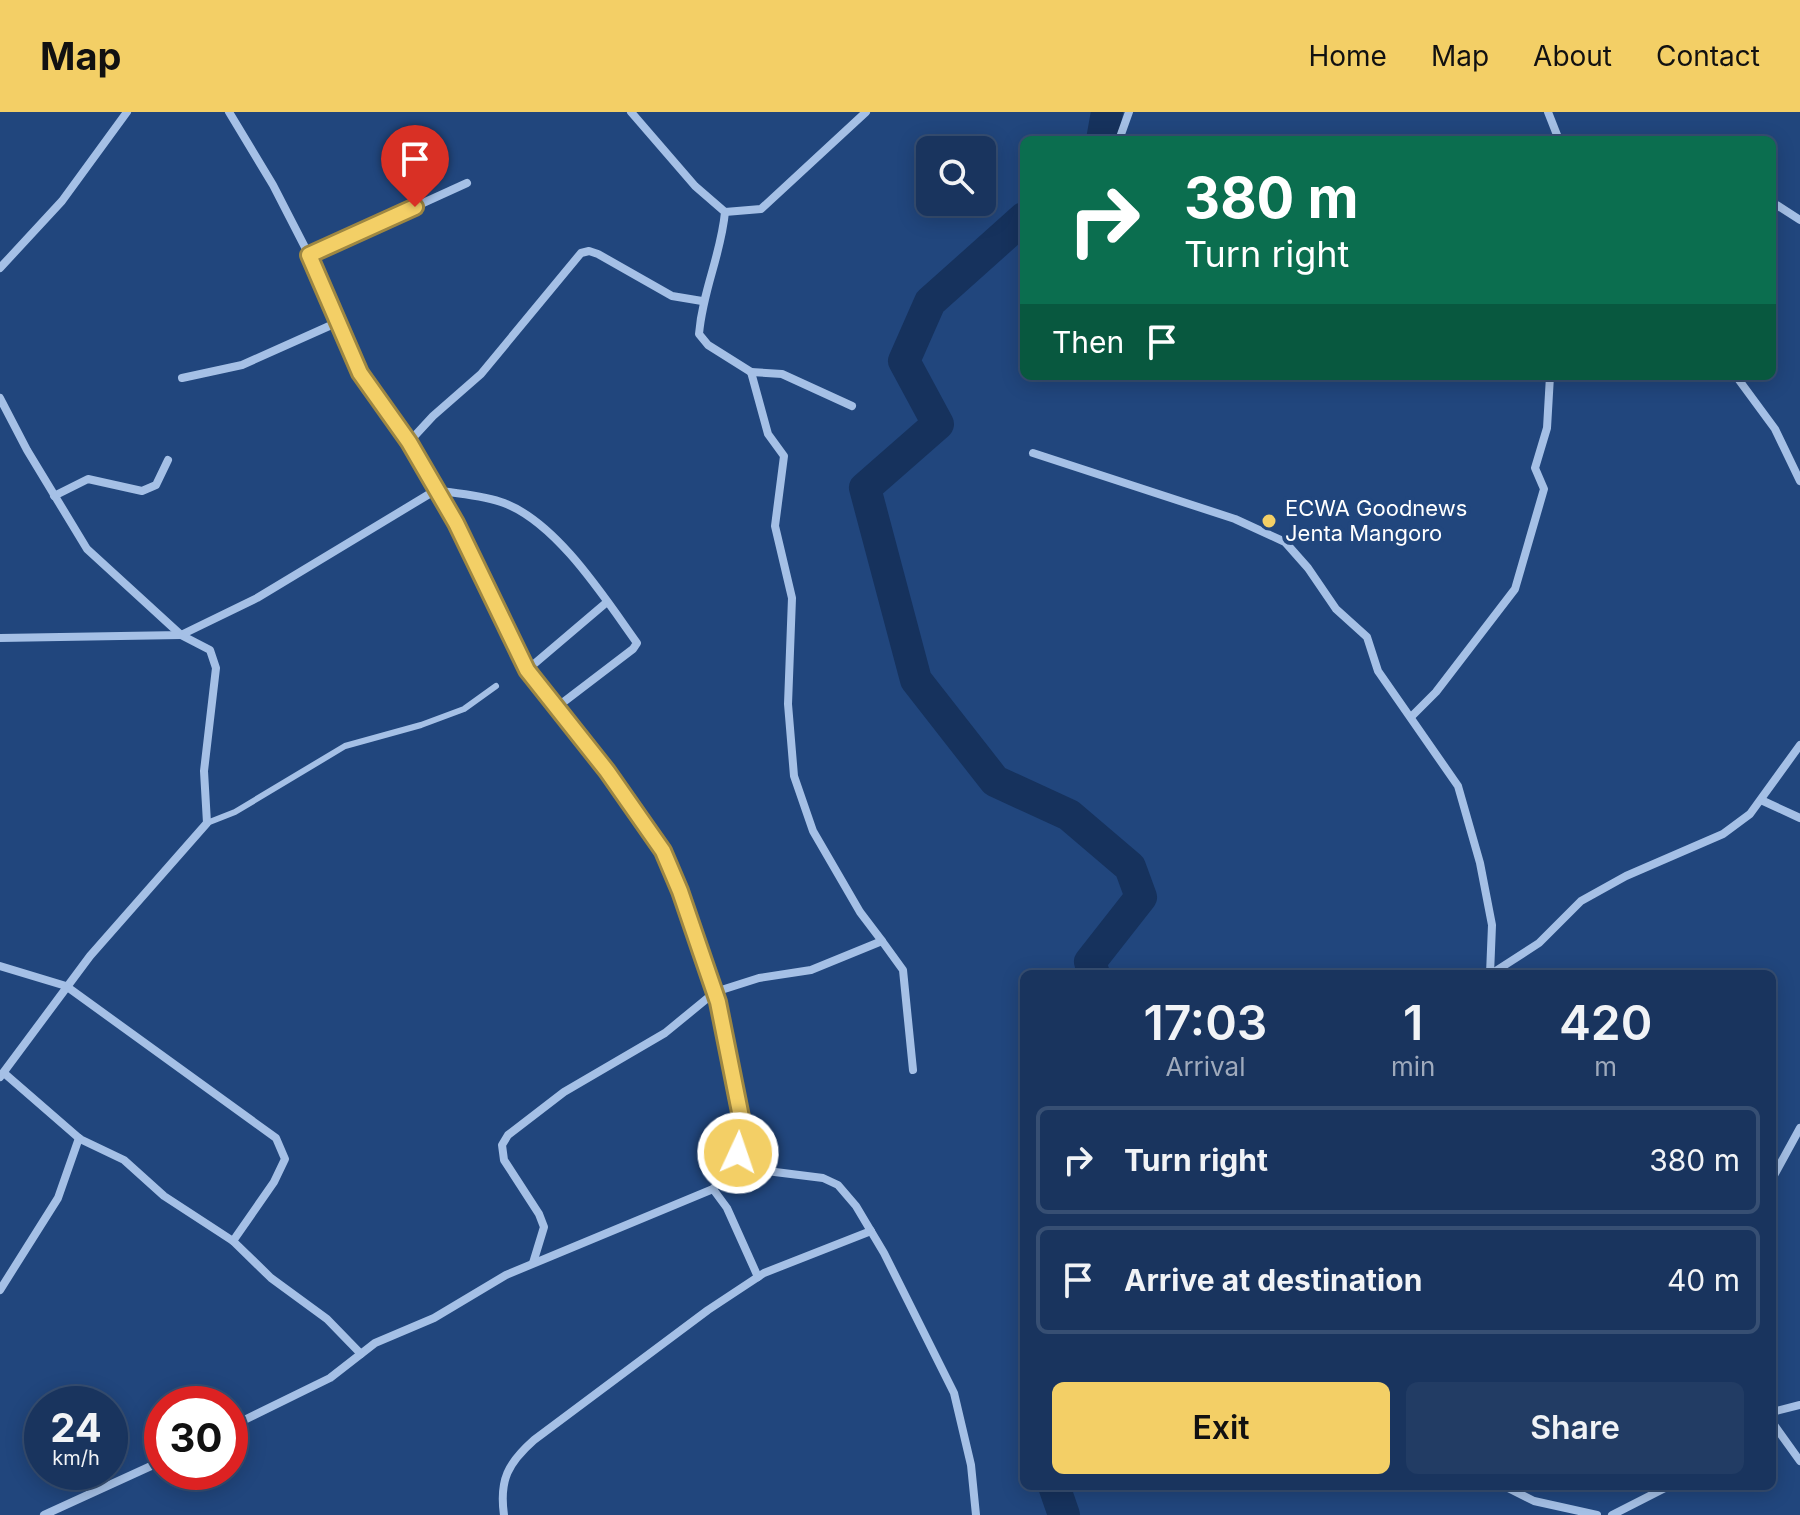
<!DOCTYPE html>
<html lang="en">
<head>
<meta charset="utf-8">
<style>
	:root { --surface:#19345e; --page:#223c64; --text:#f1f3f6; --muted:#9faabc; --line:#374f73; --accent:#f3cf66 }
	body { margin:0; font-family:Inter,sans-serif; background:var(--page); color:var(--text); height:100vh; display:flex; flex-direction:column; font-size:30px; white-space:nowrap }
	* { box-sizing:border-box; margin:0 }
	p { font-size:26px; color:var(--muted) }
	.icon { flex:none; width:44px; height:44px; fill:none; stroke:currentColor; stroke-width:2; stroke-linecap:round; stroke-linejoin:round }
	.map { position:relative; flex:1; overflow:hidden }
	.panel { position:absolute; left:1020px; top:858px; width:756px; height:520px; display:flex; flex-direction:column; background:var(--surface); border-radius:12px; box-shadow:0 4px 20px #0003,0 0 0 2px var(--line) }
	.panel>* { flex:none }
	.hud { position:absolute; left:1020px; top:24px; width:756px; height:244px; border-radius:12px; box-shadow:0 4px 20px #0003,0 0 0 2px var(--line); background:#0b6e4f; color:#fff; overflow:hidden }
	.tools { position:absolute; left:916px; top:24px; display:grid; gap:16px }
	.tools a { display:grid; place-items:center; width:80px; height:80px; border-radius:12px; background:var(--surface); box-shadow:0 4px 20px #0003,0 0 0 2px var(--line); font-size:40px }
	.speed { position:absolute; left:24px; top:1274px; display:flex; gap:16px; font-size:40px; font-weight:700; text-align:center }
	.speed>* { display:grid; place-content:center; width:104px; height:104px; border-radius:50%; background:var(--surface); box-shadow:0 4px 20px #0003,0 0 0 2px var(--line); line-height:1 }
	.speed small { font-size:20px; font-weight:400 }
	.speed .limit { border:12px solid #d22; background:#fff; color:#111 }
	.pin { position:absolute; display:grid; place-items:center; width:68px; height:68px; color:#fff; margin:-82px -34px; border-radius:50% 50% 50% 0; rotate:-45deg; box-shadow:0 0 8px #0007 }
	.pin .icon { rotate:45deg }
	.me { position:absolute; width:88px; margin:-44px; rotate:3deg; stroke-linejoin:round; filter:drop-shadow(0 0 6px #0008) }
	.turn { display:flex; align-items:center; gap:28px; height:168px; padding:0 32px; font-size:36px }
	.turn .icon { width:104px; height:104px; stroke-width:2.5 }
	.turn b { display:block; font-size:56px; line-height:68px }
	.then { display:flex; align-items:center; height:76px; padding:0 32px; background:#0003; gap:16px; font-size:30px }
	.eta { display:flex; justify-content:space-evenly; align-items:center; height:136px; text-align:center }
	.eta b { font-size:48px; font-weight:600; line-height:56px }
	.action { display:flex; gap:16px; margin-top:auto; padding:16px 32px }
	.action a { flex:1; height:92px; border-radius:12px; background:var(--accent); color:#111; font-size:32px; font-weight:600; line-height:92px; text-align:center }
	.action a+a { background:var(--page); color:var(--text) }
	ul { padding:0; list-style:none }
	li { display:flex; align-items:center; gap:24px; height:108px; margin:0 16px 12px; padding:0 16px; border:4px solid var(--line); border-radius:12px }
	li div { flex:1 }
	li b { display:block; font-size:30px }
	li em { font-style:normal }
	header { display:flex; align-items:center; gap:48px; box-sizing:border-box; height:112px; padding:0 40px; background:var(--accent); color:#111 }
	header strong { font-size:38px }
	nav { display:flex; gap:44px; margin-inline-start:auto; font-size:28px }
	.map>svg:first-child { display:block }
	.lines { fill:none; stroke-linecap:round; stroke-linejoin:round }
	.river { stroke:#16325d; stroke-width:32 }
	.service { stroke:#a5c0e6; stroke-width:6 }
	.minor { stroke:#a5c0e6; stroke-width:8 }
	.route-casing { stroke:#9e8742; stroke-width:20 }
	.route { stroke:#f3cf66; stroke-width:14 }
	.poi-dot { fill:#f3cf66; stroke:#21467d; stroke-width:3 }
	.labels { text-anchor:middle; stroke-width:8; stroke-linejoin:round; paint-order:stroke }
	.poi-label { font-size:22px; fill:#fff; stroke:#21467d; text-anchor:start }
</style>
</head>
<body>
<header>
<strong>Map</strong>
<nav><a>Home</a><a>Map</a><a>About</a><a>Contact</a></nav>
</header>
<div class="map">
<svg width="1800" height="1403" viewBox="0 0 1800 1403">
	<rect width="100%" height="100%" fill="#21467d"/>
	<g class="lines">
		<g class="river">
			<polyline points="1102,28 1107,0"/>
			<polyline points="1024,106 930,190 904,249 938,312 865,376 916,568 995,669 1069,703 1130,755 1141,785 1090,850 1094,862"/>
			<polyline points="1054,1374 1064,1403"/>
		</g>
		<polyline class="service" points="207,711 235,700 345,634 421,613 464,597 496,574"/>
		<g class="minor">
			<polyline points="229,0 273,73 309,143 360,261 409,330 456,411 527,558 607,659 663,739 680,779 718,890 742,1010 738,1041 731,1056 713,1077 506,1163 434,1206 375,1231 330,1266 230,1315"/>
			<polyline points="1548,0 1559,28"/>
			<polyline points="1119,28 1129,0"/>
			<polyline points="1772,90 1800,108"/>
			<polyline points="725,100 761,97 866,0"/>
			<polyline points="309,143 467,71"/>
			<polyline points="0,156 62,89 127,0"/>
			<polyline points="751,260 782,262 852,294"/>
			<polyline points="1736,264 1775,317 1800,369"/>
			<polyline points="182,266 242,253 336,211"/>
			<polyline points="0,286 27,338 87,437 181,523 210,538 216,556 204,659 207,711 90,844 0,965"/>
			<polyline points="409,330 433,304 481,262 581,141 589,139 598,142 672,184 702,189"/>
			<polyline points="1033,341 1235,407 1285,430 1308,456 1336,497 1367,525 1378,559 1458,674 1480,751 1492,813 1490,862"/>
			<polyline points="54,384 88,367 142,379 156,373 168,348"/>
			<path d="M0 526 181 523 257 486 436 378C458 382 484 383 504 391 557 411 604 485 637 531L633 537 557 595"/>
			<polyline points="527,558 607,490"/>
			<polyline points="1411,605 1436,580 1515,477 1544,377 1535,356 1547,316 1550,264"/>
			<polyline points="1761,688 1800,706"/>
			<polyline points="882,829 903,858 913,958"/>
			<polyline points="0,854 66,874 276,1026 285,1047 274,1070 233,1129"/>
			<polyline points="1491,862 1539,831 1581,789 1626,764 1723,722 1750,702 1800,633"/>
			<polyline points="4,961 80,1027 124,1048 164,1084 233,1129 271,1166 327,1207 361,1242"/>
			<polyline points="734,1049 759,1058 823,1066 838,1073 856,1094 884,1141 954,1281 971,1353 976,1403"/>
			<polyline points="1772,1067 1800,1016"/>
			<polyline points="713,1077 727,1096 758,1165"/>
			<path d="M533 1151 544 1115 539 1102 504 1048 502 1033 508 1023 564 980 665 921 715 880 759 866 811 858 882 829 860 800 813 719 794 664 788 592 792 486 775 414 784 344 768 322 751 260 708 233 699 222C703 177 721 143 725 100L695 74 631 0"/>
			<polyline points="0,1178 58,1086 79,1026"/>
			<polyline points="1772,1300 1800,1293"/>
			<polyline points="1772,1310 1800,1349"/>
			<polyline points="1504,1374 1534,1389 1597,1403"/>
			<polyline points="44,1403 162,1349"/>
			<path d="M504 1403C499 1368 508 1351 534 1328L708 1198 764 1161 871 1119"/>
			<polyline points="1612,1403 1669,1374"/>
		</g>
	</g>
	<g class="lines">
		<defs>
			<polyline id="route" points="415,95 309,143 360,261 409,330 456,411 527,558 607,659 663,739 680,779 718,890 742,1010 738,1041"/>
		</defs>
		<use href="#route" class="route-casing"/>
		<use href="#route" class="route"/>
	</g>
	<circle class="poi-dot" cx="1269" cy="409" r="8"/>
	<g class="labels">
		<g class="poi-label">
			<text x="1285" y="404">ECWA Goodnews<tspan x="1285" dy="25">Jenta Mangoro</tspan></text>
		</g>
	</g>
</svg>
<div class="tools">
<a><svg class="icon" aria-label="search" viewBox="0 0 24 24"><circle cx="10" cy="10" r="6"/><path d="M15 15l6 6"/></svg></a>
</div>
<div class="speed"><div>24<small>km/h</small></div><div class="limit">30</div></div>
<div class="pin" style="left:415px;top:95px;background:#d93025"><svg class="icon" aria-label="arrive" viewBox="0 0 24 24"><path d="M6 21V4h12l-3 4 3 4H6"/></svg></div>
<svg class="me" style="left:738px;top:1041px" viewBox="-20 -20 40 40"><circle r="17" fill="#f3cf66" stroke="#fff" stroke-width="3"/><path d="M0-11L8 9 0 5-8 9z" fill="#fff"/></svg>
<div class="hud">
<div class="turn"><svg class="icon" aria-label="right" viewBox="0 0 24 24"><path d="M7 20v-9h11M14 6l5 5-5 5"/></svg><div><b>380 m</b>Turn right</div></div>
<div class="then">Then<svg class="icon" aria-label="arrive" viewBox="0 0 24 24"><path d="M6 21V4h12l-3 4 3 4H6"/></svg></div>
</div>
<section class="panel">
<div class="eta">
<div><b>17:03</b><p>Arrival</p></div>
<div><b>1</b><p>min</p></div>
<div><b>420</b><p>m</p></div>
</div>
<ul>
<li><svg class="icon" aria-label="right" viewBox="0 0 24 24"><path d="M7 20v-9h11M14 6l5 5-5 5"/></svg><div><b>Turn right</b></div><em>380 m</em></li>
<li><svg class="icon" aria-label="arrive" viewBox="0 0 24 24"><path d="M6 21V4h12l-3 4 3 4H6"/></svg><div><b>Arrive at destination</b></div><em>40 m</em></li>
</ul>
<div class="action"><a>Exit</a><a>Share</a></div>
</section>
</div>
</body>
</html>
